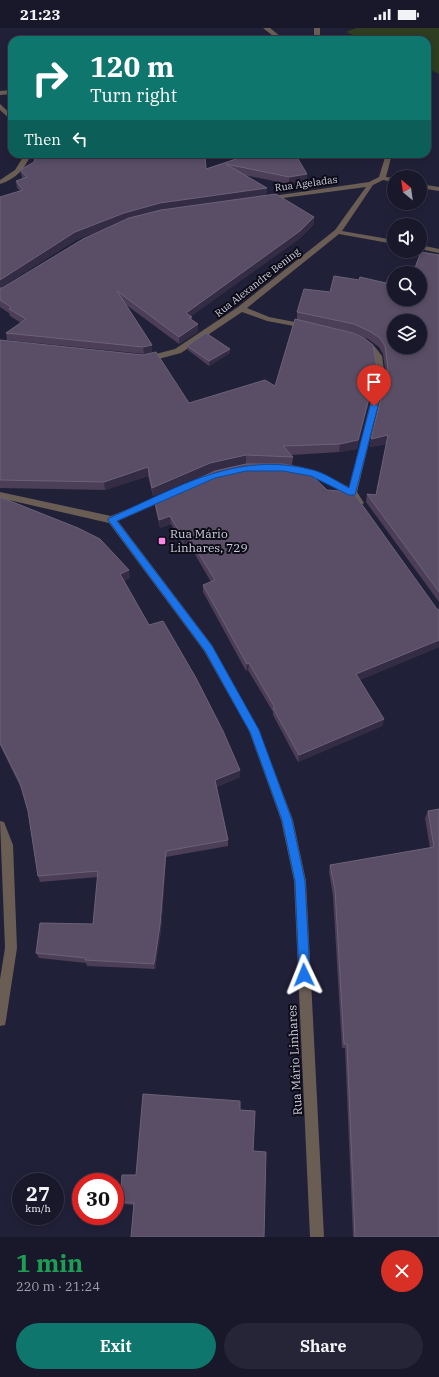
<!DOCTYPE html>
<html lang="en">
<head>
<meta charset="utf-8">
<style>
	:root { --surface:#19182b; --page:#262537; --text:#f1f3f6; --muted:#9fa0a9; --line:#373747; --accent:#0f766e }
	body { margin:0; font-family:"IBM Plex Serif",serif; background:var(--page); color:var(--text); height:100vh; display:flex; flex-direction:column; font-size:15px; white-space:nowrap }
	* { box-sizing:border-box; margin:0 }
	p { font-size:13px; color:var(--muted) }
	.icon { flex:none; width:22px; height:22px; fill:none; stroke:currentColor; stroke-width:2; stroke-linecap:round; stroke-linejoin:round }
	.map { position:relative; height:1209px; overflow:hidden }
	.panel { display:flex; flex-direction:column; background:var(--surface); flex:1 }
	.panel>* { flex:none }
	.banner { position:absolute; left:8px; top:8px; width:423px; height:122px; border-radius:12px; box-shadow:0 2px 6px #0003,0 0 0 1px var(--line); background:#0f766e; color:#fff; overflow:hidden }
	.needle { width:26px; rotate:331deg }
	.controls { position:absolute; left:387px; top:142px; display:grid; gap:8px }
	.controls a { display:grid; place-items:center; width:40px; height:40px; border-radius:50%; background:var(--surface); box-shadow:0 2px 6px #0003,0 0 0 1px var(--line); font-size:20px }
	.speed { position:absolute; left:12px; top:1145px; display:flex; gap:8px; font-size:20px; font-weight:700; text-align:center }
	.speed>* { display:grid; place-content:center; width:52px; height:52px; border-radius:50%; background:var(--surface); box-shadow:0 2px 6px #0003,0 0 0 1px var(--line); line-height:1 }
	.speed small { font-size:10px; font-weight:400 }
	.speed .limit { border:6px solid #d22; background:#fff; color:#111 }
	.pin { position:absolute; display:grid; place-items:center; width:34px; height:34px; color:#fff; margin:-41px -17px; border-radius:50% 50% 50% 0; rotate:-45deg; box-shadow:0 0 4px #0007 }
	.pin .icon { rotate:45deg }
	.me { position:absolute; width:44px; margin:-22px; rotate:358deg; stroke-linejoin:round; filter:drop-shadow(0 0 3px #0008) }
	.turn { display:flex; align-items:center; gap:14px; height:84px; padding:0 16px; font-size:18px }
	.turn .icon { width:52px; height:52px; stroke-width:2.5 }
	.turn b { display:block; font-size:28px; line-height:34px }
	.then { display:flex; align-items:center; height:38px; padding:0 16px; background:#0003; gap:8px; font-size:15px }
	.round { display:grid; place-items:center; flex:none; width:42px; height:42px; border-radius:21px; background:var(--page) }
	.summary { display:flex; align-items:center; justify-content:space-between; height:68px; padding:0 16px }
	h1 { font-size:24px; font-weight:700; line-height:30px; color:#1e9e55 }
	.action { display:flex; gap:8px; margin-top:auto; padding:8px 16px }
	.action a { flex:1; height:46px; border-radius:24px; background:var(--accent); color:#fff; font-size:16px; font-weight:700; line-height:46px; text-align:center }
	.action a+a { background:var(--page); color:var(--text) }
	.status { display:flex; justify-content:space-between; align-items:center; height:28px; padding:0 20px; background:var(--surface); direction:ltr }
	.status svg { height:11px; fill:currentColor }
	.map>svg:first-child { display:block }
	.green { fill:#2e3d20 }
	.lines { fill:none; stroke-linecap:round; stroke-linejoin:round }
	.minor { fill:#695d54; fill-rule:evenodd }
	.wall { fill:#4b3e56; fill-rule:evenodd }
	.shaded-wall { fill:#342b44 }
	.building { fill:#594e65; stroke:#6c6278; fill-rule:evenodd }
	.route { fill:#1a73e8; stroke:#114b97 }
	.poi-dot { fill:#fb87e5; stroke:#0c0b16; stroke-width:1.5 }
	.labels { text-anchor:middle; stroke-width:4; stroke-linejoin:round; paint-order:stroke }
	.far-street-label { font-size:10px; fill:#cfcfe0; stroke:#0c0b16 }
	.poi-label { font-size:12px; fill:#cfcfe0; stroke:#0c0b16; text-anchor:start }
	.street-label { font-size:12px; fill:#cfcfe0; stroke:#0c0b16 }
</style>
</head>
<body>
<div class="status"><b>21:23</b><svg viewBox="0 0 49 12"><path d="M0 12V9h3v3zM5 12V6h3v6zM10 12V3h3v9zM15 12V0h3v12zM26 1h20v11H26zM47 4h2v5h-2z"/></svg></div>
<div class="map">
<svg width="439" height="1209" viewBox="0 0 439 1209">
	<rect width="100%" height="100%" fill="#212039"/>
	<polygon class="green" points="356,0 439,0 439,46 427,40 427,12 364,12 346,4"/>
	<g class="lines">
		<g class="minor">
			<polygon points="263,0 270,0 285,12 278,12"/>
			<rect x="314" y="0" width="6" height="12"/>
			<polygon points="12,62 12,66 0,67 0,63"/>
			<polygon points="0,76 12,87 12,93 0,82"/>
			<path d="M25 126H31C25 141 16 151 0 156V152L15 142Z"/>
			<polygon points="386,126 392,126 386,149 394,150 394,154 383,152 373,157 342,203 394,212 394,216 339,206 247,280 269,289 310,297 310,301 267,293 242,284 181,325 147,334 144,333 144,329 175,321 238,279 335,202 366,159 268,172 266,171 266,169 369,154 379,149"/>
			<polygon points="420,156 439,159 439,163 420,160"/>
			<polygon points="420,217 439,221 439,225 420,221"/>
			<polygon points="363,311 375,319 382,328 385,349 357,464 364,475 359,478 356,477 349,466 311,448 293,444 292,442 296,439 316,443 349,459 377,349 374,328 359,314"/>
			<polygon points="0,464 111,488 164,466 170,466 172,468 170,470 118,493 212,617 259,702 293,792 306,853 324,1209 310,1209 294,853 281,792 249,703 204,623 109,495 0,470"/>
			<polygon points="0,793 4,794 13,817 17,920 6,992 5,997 0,998 0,951 5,920"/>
		</g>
	</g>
	<g class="wall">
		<path d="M251 126 307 146 306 153 289 156 244 147 267 160 266 167 314 196 299 211 191 288 192 292 198 296V304L179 316 125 276 152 317V325L144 326 7 312 6 305 21 295 10 288 9 285 0 279V169L20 163 17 160 16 153 23 151 22 149 20 142 206 141ZM117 196 2 260H0L76 212Z"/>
		<polygon points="439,227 439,574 366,474 367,466 376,467 387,416 370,419 371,411 386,348 383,326 379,319 368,311 353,305 330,299 377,340 375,349 357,421 339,424 291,427 293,429 292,437 286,437 437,581 439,582 439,619 360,652 384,691 382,698 298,734 273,687 273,684 248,642 246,643 203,564 203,557 211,554 189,516 184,518 171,496 160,500 155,478 154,470 274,436 246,436 210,444 153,468 148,448 105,462 0,460 0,312 189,375 275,358 297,292 297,284 394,271"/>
		<polygon points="187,318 230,325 209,338 188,322"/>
		<polygon points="0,469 130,550 124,553 149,597 240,749 216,759 228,812 228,818 166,829 161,903 155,941 87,938 86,935 39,930 36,925 93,896 98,849 40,854 38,848 28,783 21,760 0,717"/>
		<polygon points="439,781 439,1209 353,1209 345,1020 342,1020 333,868 329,844 330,837 430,820 425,790 428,783"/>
		<polygon points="240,1082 253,1123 134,1177 121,1176 120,1174 136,1147"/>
	</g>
	<g class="shaded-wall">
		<polygon points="307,146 306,153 289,156 289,149"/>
		<polygon points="267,160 266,167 125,193 76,212 0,260 0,252 75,204 124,185 160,175"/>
		<polygon points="314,189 314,196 299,211 186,292 186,285"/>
		<polygon points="198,296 198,304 179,316 179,309"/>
		<polygon points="152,317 152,325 144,326 143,319"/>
		<polygon points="230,321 230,325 209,338 209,333"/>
		<polygon points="377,340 375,349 357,421 339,424 340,416"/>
		<polygon points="388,407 387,416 370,419 371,411"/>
		<polygon points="246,427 246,436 210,444 153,468 152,460 210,435"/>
		<polygon points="148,439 148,448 105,462 104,454"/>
		<polygon points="170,488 171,496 160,500 159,492"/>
		<polygon points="188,508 189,516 184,518 183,510"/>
		<polygon points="129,542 130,550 121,554 120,546"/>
		<polygon points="439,612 439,619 355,654 356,646"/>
		<polygon points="249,635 248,642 246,643 247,636"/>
		<polygon points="384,691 382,698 298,734 299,727"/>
		<polygon points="240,742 240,749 215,759 215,752"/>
		<polygon points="166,823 166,829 161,903 155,941 154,936"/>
	</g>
	<g class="building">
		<polygon points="36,126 205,126 206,141 251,126 295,126 307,146 289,149 226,136 267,160 160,175 124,185 75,204 0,252 0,169 23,162 16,153 27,149 20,142 34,134"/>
		<polygon points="276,166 314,189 300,203 186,285 192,289 189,290 198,296 179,309 117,263 152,317 143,319 6,305 26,291 9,281 11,279 0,272 0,260 2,260 83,211 129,190 161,182"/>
		<path d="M421 224 439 227V564L367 466 376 467 388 407 371 411 388 341 385 318 380 310 369 303 354 296 297 284 304 261 330 264 334 248 359 252 360 249 386 255 389 248 394 249V271H420V245H413ZM394 293H420V319H394Z"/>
		<polygon points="295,291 353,305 364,310 373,317 377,340 358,412 340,416 283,418 293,429 246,427 210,435 152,460 148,439 104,454 0,452 0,312 143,327 156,324 189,375 265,352 275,358"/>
		<polygon points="206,305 230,321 209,333 187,318"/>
		<polygon points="246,436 283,436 304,440 327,462 353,464 437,581 439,582 439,612 356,646 384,691 299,727 273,680 275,680 249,635 247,636 203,557 215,552 188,508 183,510 170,488 159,492 154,470 215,443"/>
		<polygon points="0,469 78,500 100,511 129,542 120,546 149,597 163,593 196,650 223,703 240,742 215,752 228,812 166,823 160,897 154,936 85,932 86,930 36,925 40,895 93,896 98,843 38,848 28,783 20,755 0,715"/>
		<polygon points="439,781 439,1209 355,1209 347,1016 344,1016 335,862 330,837 434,819 428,783"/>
		<polygon points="143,1066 240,1073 240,1082 255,1083 253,1123 266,1124 264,1209 131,1209 134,1175 120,1174 122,1147 136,1147"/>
	</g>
	<path class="route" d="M374 375 378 378 355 467H349L311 448 283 443H246L215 450 117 493 212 618 259 702 292 792 305 853 310 947 308 951 304 952 300 951 299 947 295 853 282 792 250 704 205 623 108 492 109 490C177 460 236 422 313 442 325 445 338 454 349 460L370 378Z"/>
	<rect class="poi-dot" x="158" y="509" width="8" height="8" rx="2"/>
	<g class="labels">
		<g class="far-street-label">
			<text transform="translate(306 155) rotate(-8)" y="4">Rua Ageladas</text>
			<text transform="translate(257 254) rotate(-38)" y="4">Rua Alexandre Bening</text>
		</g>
		<g class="poi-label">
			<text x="170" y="510">Rua Mário<tspan x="170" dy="14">Linhares, 729</tspan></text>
		</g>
		<g class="street-label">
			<text transform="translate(295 1032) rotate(-93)" y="4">Rua Mário Linhares</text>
		</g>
	</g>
</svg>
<div class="controls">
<a><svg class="needle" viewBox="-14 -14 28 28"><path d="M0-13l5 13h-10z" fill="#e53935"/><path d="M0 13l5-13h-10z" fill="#9fa0a9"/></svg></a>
<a><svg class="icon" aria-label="sound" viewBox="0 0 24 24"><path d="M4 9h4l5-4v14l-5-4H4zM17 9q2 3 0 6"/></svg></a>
<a><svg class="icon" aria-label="search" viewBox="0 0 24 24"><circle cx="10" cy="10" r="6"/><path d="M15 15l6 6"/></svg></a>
<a><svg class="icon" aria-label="layers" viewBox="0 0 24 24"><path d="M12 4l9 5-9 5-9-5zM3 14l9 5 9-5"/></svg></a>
</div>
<div class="speed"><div>27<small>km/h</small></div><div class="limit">30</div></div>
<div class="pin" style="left:374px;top:378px;background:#d93025"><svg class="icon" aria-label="arrive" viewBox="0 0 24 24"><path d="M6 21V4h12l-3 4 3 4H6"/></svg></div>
<svg class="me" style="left:304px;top:947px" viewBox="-20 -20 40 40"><path d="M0-17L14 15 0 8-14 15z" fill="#1a73e8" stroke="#fff" stroke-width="4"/></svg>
<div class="banner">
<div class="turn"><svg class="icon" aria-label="right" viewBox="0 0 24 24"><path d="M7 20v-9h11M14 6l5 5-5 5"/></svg><div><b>120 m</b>Turn right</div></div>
<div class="then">Then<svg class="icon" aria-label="left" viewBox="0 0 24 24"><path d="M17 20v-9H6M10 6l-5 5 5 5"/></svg></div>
</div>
</div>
<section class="panel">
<div class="summary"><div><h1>1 min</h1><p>220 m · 21:24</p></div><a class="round" style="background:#d93025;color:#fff"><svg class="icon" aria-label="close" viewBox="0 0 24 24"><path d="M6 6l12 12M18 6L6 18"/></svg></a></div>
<div class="action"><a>Exit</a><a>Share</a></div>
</section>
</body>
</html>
